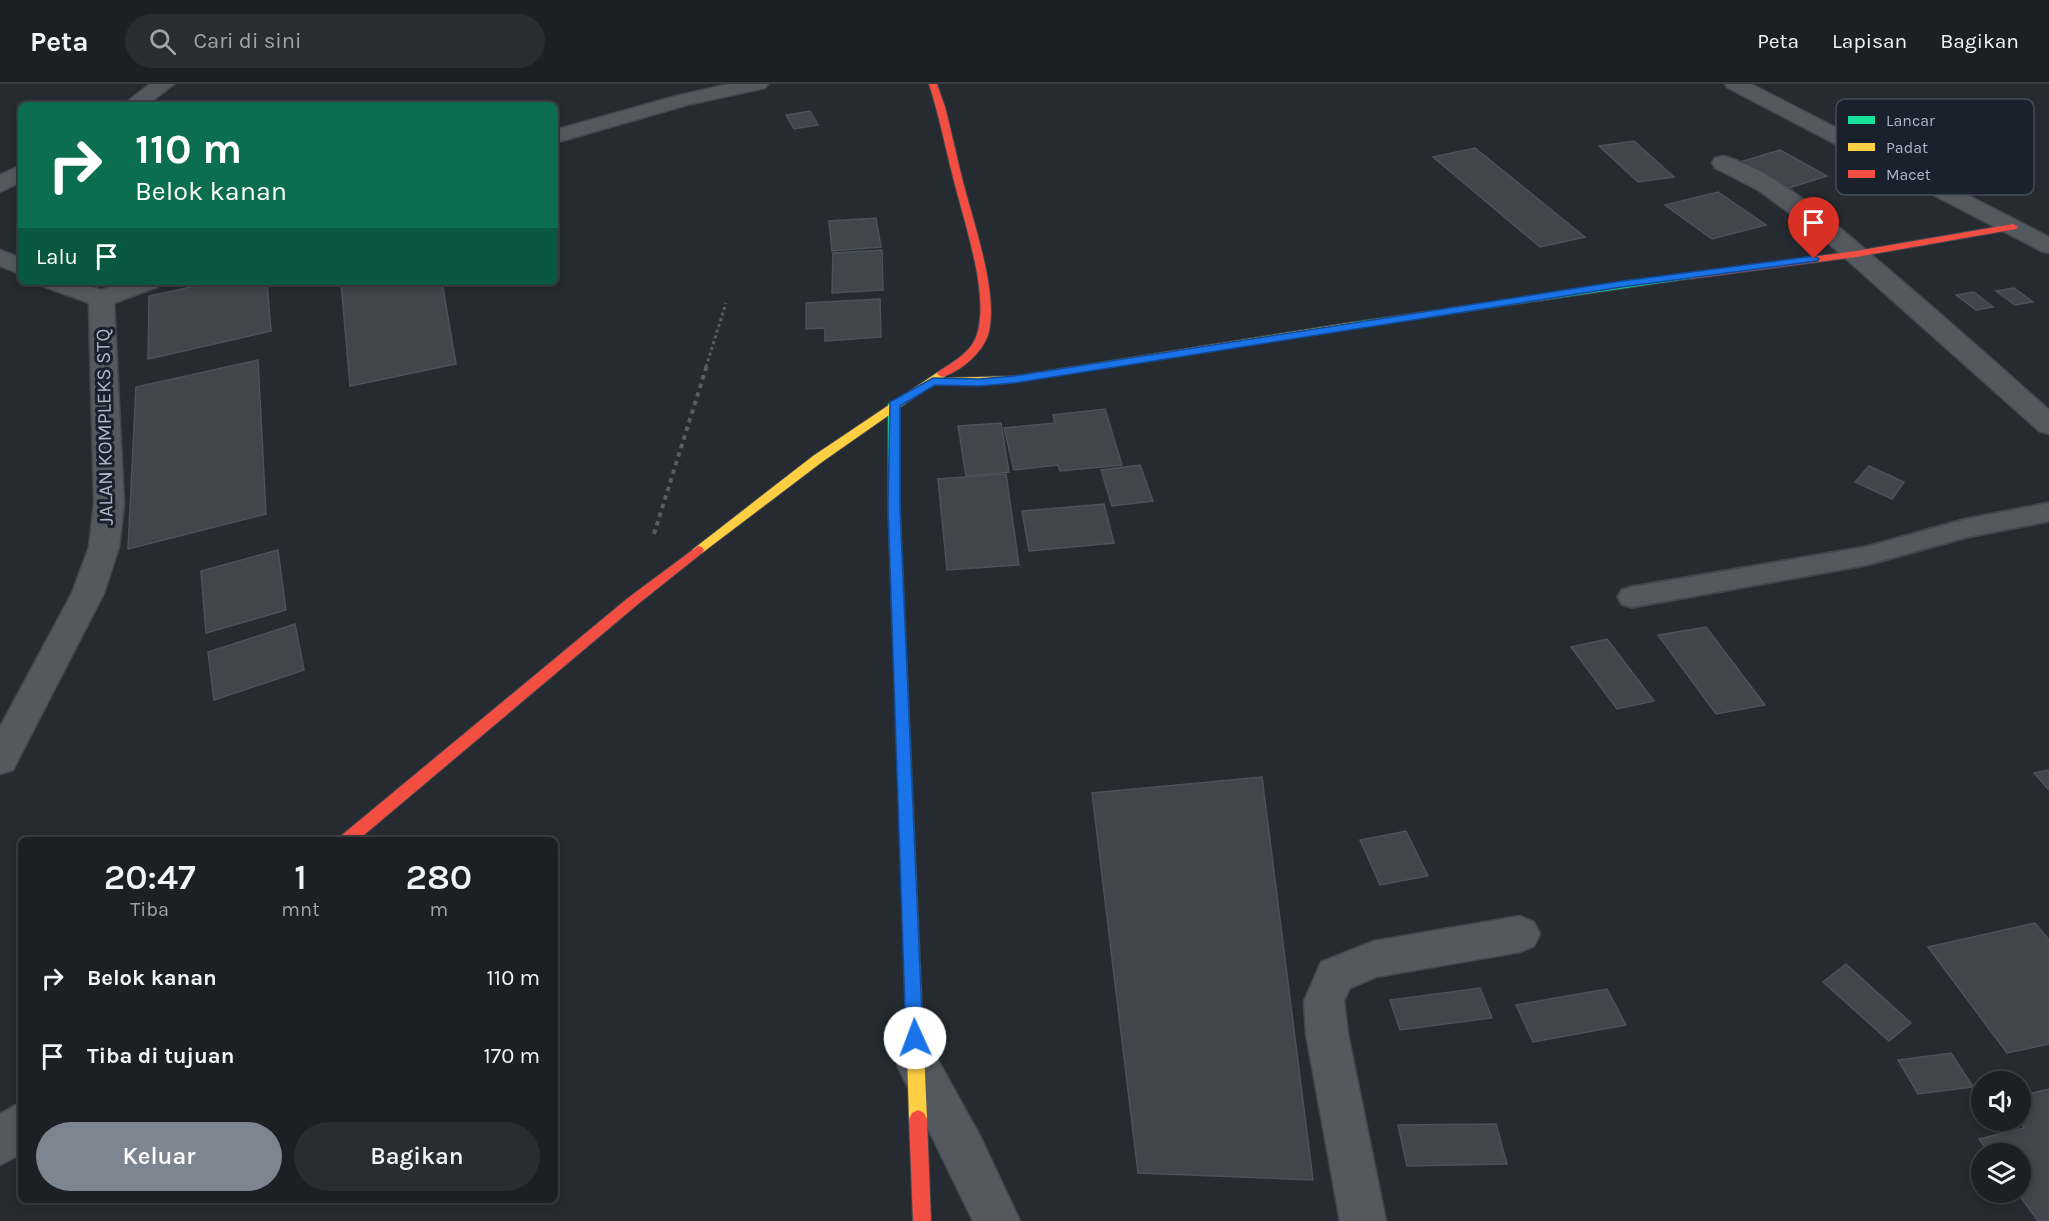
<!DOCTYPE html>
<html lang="id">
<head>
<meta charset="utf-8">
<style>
	:root { --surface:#1c2025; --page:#292d32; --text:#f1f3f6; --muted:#a0a3a7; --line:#3a3e42; --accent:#7d8591 }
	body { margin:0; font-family:Karla,sans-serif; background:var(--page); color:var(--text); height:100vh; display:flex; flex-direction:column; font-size:22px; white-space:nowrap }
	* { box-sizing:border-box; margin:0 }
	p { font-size:20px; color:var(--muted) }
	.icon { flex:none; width:33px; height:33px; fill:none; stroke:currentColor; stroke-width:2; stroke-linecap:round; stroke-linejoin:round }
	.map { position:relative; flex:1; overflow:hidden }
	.drawer { position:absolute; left:18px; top:753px; width:540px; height:366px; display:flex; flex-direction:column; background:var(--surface); border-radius:9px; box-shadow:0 3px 9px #0003,0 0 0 2px var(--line) }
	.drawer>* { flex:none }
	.banner { position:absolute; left:18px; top:18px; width:540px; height:183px; border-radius:9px; box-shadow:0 3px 9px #0003,0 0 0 2px var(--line); background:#0b6e4f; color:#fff; overflow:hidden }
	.controls { position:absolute; left:1971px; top:987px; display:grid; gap:12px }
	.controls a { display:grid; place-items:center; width:60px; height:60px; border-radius:50%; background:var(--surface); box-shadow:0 3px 9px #0003,0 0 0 2px var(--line); font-size:30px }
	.pin { position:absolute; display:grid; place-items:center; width:51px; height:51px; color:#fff; margin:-62px -26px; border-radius:50% 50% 50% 0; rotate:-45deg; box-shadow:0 0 6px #0007 }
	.pin .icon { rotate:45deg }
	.me { position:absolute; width:66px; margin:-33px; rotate:358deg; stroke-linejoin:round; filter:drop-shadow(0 0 4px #0008) }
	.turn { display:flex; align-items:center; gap:21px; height:126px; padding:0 18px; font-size:27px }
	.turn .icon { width:78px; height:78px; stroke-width:2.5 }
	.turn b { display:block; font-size:42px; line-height:51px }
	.then { display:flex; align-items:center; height:57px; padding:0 18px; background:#0003; gap:12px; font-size:22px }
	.eta { display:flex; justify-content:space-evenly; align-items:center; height:102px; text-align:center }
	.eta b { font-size:36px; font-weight:600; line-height:42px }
	.button { display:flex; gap:12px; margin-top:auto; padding:12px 18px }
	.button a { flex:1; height:69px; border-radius:36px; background:var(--accent); color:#fff; font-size:24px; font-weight:600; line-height:69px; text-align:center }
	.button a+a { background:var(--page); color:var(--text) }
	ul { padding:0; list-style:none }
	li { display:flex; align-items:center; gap:18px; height:78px; padding:0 18px }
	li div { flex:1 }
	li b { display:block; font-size:22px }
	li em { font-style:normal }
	header { display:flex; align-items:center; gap:36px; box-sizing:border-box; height:84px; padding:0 30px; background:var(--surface); border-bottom:2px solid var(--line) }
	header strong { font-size:28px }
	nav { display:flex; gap:33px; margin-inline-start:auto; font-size:21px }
	.search { width:420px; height:54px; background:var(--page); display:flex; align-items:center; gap:15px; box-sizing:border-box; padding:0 21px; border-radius:33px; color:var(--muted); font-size:22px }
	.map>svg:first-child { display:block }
	.building { fill:#3f464c; stroke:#4b525a; stroke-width:1.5 }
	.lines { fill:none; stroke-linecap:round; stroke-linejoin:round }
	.lane-casing { stroke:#42474e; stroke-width:4 }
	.street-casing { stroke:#42474e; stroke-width:3 }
	.fast-casing { stroke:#42474e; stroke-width:2 }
	.slow-casing { stroke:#42474e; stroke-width:2 }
	.jam-casing { stroke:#42474e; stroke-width:2 }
	.path-far1 { stroke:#565d63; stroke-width:3; stroke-dasharray:3 3; stroke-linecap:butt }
	.path { stroke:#565d63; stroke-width:4; stroke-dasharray:4.5 4.5; stroke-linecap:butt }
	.lane { fill:#545960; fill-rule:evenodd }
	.street { fill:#545960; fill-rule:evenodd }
	.fast { fill:#16e098; fill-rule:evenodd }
	.slow { fill:#ffcf43; fill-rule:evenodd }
	.jam { fill:#f24e42; fill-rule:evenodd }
	.route { fill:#1a73e8; stroke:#114b97; stroke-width:1.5 }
	.labels { text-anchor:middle; stroke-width:6; stroke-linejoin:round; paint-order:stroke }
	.street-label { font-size:20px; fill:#acb6c5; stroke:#18212c }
	.key { fill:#18212c; stroke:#444e5a; stroke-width:1.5 }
	.key-label { font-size:16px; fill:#acb6c5 }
</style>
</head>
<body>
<header>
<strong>Peta</strong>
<div class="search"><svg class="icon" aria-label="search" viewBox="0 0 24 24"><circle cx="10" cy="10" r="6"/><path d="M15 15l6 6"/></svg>Cari di sini</div>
<nav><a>Peta</a><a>Lapisan</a><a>Bagikan</a></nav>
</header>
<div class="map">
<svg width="2049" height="1137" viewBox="0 0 2049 1137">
	<rect width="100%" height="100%" fill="#252b31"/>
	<g class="building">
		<polygon points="810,27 818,41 794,45 786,31"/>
		<polygon points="1634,57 1674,93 1638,98 1599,62"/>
		<polygon points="1475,64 1585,153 1540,163 1433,73"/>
		<polygon points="1780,66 1827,92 1786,105 1740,78"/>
		<polygon points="1718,108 1766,141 1712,155 1665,121"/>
		<polygon points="876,134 881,163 832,167 829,137"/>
		<polygon points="882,166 883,206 832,209 833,169"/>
		<polygon points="214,198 267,198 271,247 148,275 149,212"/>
		<polygon points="341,198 442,198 456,280 350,302"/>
		<polygon points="2014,204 2033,218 2015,221 1996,207"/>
		<polygon points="1974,208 1993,223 1976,226 1956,211"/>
		<polygon points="880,215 881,253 825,257 825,244 806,245 806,219"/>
		<polygon points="258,276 266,430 128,465 136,303"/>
		<polygon points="1105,325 1122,381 1060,387 1058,381 1014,386 1004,344 1055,339 1053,331"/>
		<polygon points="1001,339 1009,388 966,392 958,342"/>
		<polygon points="1140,381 1153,417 1112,422 1101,386"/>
		<polygon points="1869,382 1904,398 1892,415 1855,398"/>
		<polygon points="1006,390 1019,481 947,486 938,395"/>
		<polygon points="1104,420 1114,459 1029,467 1022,427"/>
		<polygon points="278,466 286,526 206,549 201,487"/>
		<polygon points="295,540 304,586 214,616 208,568"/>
		<polygon points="1706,543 1765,621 1716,630 1658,551"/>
		<polygon points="1607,555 1654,617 1617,625 1571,563"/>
		<polygon points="2049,686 2049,706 2034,689"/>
		<polygon points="1262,693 1313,1096 1138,1089 1092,709"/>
		<polygon points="1406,747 1428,792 1380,801 1360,756"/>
		<polygon points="2035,839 2049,856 2049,960 2007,969 1928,863"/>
		<polygon points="1846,880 1911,939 1889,957 1823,898"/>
		<polygon points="1480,904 1492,934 1400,946 1390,916"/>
		<polygon points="1607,905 1626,941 1533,958 1516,921"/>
		<polygon points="1951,969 1973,1003 1918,1010 1898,976"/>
		<polygon points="2049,1005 2049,1137 2038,1137 2017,1108 2020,1108 2020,1070 1990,1070 1979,1055 2024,1044 2019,1036 2020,1012"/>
		<polygon points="1496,1040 1507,1080 1407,1082 1398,1041"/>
	</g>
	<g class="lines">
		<defs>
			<polygon id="lane" points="2049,419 2049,437 1967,453 1866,481 1632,523 1622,520 1618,513 1622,506 1632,503 1866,463 1967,435"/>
			<g id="street">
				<polygon points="150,0 174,0 147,21 123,21"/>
				<polygon points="729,0 768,0 765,4 687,21 555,59 555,46 676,12"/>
				<polygon points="1725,0 1751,0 2049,153 2049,169 2041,167 1728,4"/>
				<path d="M1723 72C1776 86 1839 143 1881 179 1938 227 1993 276 2049 326V350L2039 347 1817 149 1758 106 1715 84 1712 79 1715 74Z"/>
				<polygon points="21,81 21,98 0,108 0,91"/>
				<polygon points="0,166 21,174 21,190 0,182"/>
				<polygon points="42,198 77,198 101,206 125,198 160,198 157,203 114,219 124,420 119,463 104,509 13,686 0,690 0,643 72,509 89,463 94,420 89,219 45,203"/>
				<polygon points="1520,832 1534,838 1540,850 1534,862 1520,868 1376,893 1350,904 1344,917 1348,950 1386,1137 1340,1137 1306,950 1304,917 1321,878 1374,857"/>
				<polygon points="918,961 933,967 980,1052 1020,1137 973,1137 897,981 903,967"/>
				<polygon points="21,1018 21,1070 0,1081 0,1030"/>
			</g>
			<g id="fast">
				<polygon points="1690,189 1694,190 1694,194 1354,244 1349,241 1354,238"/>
				<polygon points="894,316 900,320 900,424 913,720 911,724 906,726 901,724 899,720 888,424 888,320"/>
			</g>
			<g id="slow">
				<polygon points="1354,238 1358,239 1358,243 1014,298 932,301 822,378 702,469 698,470 692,466 813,372 938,288 946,288 947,290 943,294 1014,292"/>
				<polygon points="906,714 911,716 913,720 927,1035 924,1041 918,1044 912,1041 909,1035 899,720 901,716"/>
			</g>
			<g id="jam">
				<path d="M929 0H937L945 23C951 46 956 70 962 94 972 135 1000 211 988 251 982 269 960 288 942 293L937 290 938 288C953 278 972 268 977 250 990 210 963 135 953 93 945 62 939 31 929 0Z"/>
				<polygon points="2013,140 2018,143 2016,145 1856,173 1690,195 1685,192 1690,189 1856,167"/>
				<polygon points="698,462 702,463 704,466 702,469 638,520 358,756 339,756 342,751 628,514"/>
				<polygon points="918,1026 924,1029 927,1035 931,1137 913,1137 909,1035 912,1029"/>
			</g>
		</defs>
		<use href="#lane" class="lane-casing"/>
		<use href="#street" class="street-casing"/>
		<use href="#fast" class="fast-casing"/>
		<use href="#slow" class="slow-casing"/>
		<use href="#jam" class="jam-casing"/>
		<polyline class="path-far1" points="706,283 726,219"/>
		<polyline class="path" points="654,450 707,281"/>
		<use href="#lane" class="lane"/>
		<use href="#street" class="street"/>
		<use href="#fast" class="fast"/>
		<use href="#slow" class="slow"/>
		<use href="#jam" class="jam"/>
	</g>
	<polygon class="route" points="1814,172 1819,175 1817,177 1622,203 1014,299 979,302 935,301 900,322 900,424 923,954 921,959 915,962 909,959 906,954 888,424 890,318 933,294 979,295 1014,292 1622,197"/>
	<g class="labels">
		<g class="street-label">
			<text transform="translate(104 343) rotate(-91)" y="7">JALAN KOMPLEKS STQ</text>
		</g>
	</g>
	<rect x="1836" y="15" width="198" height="96" rx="9" class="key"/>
	<rect x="1848" y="32" width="27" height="8" fill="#16e098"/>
	<rect x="1848" y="59" width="27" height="8" fill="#ffcf43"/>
	<rect x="1848" y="86" width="27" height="8" fill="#f24e42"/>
	<g class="key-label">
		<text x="1886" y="42">Lancar</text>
		<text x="1886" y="69">Padat</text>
		<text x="1886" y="96">Macet</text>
	</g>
</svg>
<div class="controls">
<a><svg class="icon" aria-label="sound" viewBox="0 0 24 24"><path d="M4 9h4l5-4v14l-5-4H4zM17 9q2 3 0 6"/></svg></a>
<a><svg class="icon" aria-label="layers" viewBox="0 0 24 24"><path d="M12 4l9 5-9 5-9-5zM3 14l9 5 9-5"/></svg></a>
</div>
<div class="pin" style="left:1814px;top:175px;background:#d93025"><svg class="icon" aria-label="arrive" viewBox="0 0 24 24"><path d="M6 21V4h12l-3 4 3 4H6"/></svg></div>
<svg class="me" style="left:915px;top:954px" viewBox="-20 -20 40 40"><circle r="19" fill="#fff"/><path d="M0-13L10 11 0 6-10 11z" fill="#1a73e8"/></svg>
<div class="banner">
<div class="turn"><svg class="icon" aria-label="right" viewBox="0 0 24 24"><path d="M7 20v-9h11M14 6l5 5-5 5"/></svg><div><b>110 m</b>Belok kanan</div></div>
<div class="then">Lalu<svg class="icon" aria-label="arrive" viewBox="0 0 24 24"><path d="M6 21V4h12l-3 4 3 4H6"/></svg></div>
</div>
<section class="drawer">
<div class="eta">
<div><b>20:47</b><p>Tiba</p></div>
<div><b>1</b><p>mnt</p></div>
<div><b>280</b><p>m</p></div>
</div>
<ul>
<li><svg class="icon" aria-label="right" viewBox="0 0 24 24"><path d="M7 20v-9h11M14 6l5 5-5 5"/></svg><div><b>Belok kanan</b></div><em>110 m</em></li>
<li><svg class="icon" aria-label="arrive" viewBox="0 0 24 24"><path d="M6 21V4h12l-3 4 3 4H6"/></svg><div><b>Tiba di tujuan</b></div><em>170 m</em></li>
</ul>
<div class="button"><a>Keluar</a><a>Bagikan</a></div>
</section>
</div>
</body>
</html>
